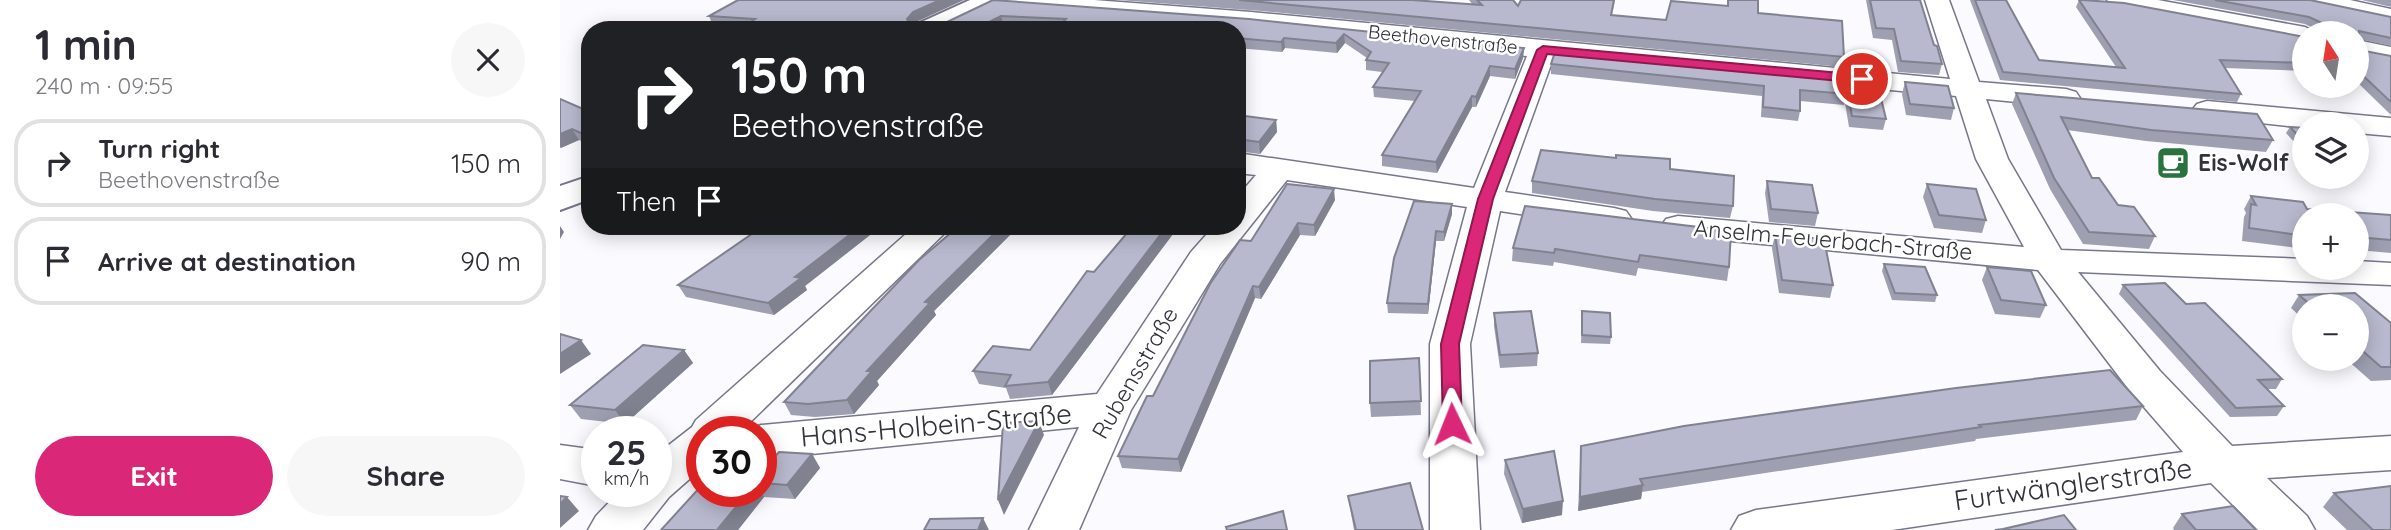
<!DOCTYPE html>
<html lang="en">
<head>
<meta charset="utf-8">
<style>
	:root { --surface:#fff; --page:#f7f7f7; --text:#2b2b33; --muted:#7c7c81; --line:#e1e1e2; --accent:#db2777 }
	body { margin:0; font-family:Quicksand,sans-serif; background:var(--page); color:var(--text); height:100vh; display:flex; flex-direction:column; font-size:26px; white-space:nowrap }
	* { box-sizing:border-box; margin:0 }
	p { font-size:23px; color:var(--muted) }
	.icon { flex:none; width:38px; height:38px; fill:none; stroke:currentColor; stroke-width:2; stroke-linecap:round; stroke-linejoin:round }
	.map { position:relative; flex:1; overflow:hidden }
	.details { display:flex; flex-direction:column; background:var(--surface); width:560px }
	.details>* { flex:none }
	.banner { position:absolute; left:21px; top:21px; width:665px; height:214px; border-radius:28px; box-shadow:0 4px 18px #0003; background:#202124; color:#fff; overflow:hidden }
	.needle { width:46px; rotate:348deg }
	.tools { position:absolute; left:1732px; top:21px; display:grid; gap:14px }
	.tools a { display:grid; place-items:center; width:77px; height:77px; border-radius:50%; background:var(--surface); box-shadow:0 4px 18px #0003; font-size:35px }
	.speed { position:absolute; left:21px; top:416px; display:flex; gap:14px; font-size:35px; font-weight:700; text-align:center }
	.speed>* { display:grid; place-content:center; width:91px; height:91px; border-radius:50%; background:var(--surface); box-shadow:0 4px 18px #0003; line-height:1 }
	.speed small { font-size:18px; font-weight:400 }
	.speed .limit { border:10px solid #d22; background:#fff; color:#111 }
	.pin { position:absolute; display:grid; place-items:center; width:60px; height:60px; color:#fff; margin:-30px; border:4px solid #fff; border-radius:50%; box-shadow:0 2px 7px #0007 }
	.me { position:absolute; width:77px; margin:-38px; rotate:358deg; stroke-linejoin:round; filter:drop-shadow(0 0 5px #0008) }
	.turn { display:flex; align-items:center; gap:24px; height:147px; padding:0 35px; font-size:32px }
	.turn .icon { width:91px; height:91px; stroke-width:2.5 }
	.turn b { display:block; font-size:49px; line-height:60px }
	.then { display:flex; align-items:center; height:66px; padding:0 35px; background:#0003; gap:14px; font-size:26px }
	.round { display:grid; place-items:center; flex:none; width:74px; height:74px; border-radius:37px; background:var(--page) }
	.head { display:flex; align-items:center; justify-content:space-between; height:119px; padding:0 35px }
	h1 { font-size:42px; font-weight:700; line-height:52px }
	.button { display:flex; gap:14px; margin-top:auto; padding:14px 35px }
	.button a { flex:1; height:80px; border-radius:42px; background:var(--accent); color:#fff; font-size:28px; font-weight:700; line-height:80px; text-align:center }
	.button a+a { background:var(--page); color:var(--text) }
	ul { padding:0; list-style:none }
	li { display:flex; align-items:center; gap:21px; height:88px; margin:0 14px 10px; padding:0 21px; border:4px solid var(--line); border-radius:28px }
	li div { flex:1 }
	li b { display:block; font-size:26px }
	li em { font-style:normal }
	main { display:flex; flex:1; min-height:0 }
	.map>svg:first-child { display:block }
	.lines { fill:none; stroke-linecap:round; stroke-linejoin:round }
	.street-casing { stroke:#76778b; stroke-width:3 }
	.secondary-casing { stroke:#76778b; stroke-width:4 }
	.street { fill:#fff; fill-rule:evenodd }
	.secondary { fill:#fff; fill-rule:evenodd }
	.wall { fill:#9e9fb1 }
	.shaded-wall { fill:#818290 }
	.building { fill:#b8b9ce; stroke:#818290; stroke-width:2 }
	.route { fill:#db2777; stroke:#8e194d; stroke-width:2 }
	.labels { text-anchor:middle; stroke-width:5; stroke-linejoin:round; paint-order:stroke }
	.far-street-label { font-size:19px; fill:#31323a; stroke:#fff }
	.poi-label { font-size:23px; font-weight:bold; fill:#31323a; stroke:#fff; text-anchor:start }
	.street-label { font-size:23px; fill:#31323a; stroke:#fff }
	.near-street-label { font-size:28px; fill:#31323a; stroke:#fff }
</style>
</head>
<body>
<main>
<section class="details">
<div class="head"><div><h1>1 min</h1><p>240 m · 09:55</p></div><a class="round"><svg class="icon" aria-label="close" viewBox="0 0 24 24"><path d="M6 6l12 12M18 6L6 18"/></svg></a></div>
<ul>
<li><svg class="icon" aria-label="right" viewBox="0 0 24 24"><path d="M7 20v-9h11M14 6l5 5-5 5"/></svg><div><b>Turn right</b><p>Beethovenstraße</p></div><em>150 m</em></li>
<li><svg class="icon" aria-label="arrive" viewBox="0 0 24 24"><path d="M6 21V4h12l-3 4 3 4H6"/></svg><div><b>Arrive at destination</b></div><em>90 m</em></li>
</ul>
<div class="button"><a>Exit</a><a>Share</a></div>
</section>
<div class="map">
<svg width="1831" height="530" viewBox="0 0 1831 530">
	<rect width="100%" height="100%" fill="#fafaff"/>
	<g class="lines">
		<defs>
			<g id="street">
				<polygon points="424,0 534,0 691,12 1390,79 1365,0 1389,0 1419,82 1506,89 1516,92 1520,98 1516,104 1506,107 1426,99 1448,159 1501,250 1745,259 1745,268 1797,268 1797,261 1831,263 1831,285 1518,272 1600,371 1672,446 1831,436 1831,470 1707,478 1747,516 1755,530 1698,530 1651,483 1332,530 1171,530 1179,516 1196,510 1623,452 1570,391 1478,270 1118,236 1106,233 1101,226 1106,219 1118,216 1464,247 1416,159 1396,96 993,59 945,192 1054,208 1066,211 1071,218 1066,225 1054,228 940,211 910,344 920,530 870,530 870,344 907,207 727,180 660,264 571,410 519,530 469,530 519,427 201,459 201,432 184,432 201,425 537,394 631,252 654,226 677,226 677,197 696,175 677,173 677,153 914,188 967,56 691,26 436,7 428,5"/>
				<polygon points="1547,0 1598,0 1745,27 1757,33 1745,33 1745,43 1559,7 1551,5"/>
				<polygon points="1743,0 1790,0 1831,9 1831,23 1747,5"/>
				<polygon points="1797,40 1831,47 1831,63 1797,56"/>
				<polygon points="1647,101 1831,118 1831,136 1797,133 1797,124 1745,124 1745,128 1637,116 1632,110 1637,104"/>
				<polygon points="355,226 392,226 180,432 142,432 142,468 109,497 83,530 28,530 36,516 59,492 96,492 96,455 132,427 136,420"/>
				<polygon points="0,445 37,450 37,486 0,479"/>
			</g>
			<g id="secondary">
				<polygon points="410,0 443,0 439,5 388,30 353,30 357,24"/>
				<path d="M512 0C528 0 554 0 564 9L560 14C547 18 521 12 512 0Z"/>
				<polygon points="30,176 30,199 0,210 0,186"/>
			</g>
		</defs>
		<use href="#street" class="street-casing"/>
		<use href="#secondary" class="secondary-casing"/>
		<use href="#street" class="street"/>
		<use href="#secondary" class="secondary"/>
	</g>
	<g class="wall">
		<polygon points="433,0 964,48 963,58 955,79 930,76 916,107 912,107 877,173 822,166 822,155 855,101 814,97 813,87 822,72 806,70 806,60 807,58 785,43 777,53 725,48 722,52 677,48 677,30 500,30 500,28 444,25 435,30 192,30 191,28 153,26 149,16 385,23"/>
		<polygon points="558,0 852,0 913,5 909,0 953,0 958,6 961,0 1055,0 1052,15 1106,20 1167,6 1167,0 1198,0 1198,13 1284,57 1282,67 702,11"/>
		<polygon points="1306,0 1360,0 1374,45 1382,64 1379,75 1338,72 1332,40 1313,38"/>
		<polygon points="1410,0 1446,0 1479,60 1556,67 1516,7 1519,0 1745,37 1745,71 1665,68 1681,94 1677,102 1440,80"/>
		<polygon points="1613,0 1750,0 1831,17 1831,46 1799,39 1799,50 1831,56 1831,115 1797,82 1797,33 1749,33 1752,28 1753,28 1745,24"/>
		<polygon points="1802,0 1831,0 1831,7"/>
		<polygon points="991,64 1317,82 1326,119 1323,130 1289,127 1285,103 1284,105 1240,101 1240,111 1238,121 1201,117 1202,96 991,74"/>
		<polygon points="1345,82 1394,108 1391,120 1346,115 1342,94"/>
		<polygon points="1456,93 1713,140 1706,152 1586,141 1507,130 1532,178 1558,205 1595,236 1589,249 1523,244 1490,189 1452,104"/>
		<polygon points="0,99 30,112 30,145 19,140 0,148"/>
		<polygon points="677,115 716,120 717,132 700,154 677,151"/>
		<polygon points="1730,127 1745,128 1745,154 1726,133"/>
		<polygon points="1110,169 1173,206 1170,218 1093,211 972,193 972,181"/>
		<polygon points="1207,181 1258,213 1255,226 1209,222 1205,193"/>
		<polygon points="1367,184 1426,220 1422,233 1374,228 1363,197"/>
		<polygon points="1691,196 1747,209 1831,215 1831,253 1797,250 1797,215 1745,215 1745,249 1682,241 1684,217 1686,213 1684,209"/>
		<polygon points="775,200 755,236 740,235 701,299 695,298 621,472 562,468 558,456 593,396 691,241"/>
		<polygon points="892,204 892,214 884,241 876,241 868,314 828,313 827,303"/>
		<polygon points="965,206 1169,267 1167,281 1078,268 1076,276 994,262 993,266 952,261 953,248"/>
		<polygon points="399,226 459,226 374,311 376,315 317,381 319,385 294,414 255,417 231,415 224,402"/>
		<polygon points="573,226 619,226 492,395 450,399 446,388 419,384 413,371 470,350"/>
		<polygon points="191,230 308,232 310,235 245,286 247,290 214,315 126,297 118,285 193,233"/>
		<polygon points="1215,235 1273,285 1270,298 1219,293 1212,248"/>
		<polygon points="1324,264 1377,295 1375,302 1332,300 1322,271"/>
		<polygon points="1427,267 1486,305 1480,318 1435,314 1422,280"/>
		<polygon points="1563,285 1626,304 1722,379 1716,389 1707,389 1724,406 1717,416 1670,417 1559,294"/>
		<polygon points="1795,293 1831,323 1831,380 1811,381 1786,359 1797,359 1797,306 1745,306 1745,321 1731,308 1739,295"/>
		<polygon points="934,313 978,353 977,366 940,368 934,326"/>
		<polygon points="1022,318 1051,337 1050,344 1021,343"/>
		<polygon points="124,350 133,363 65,424 21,419 10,405"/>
		<polygon points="859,358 861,415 811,417 810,403"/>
		<polygon points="1583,406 1576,420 1416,439 1415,441 1082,492 1081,499 1018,511 1021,446"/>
		<polygon points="252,454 260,468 235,499 204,497 178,530 101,530 142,492 201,492 201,460 211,461"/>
		<polygon points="945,460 1002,515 962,523 944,474"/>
		<polygon points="1774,493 1831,530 1787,530 1763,507"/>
		<polygon points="788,496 863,530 794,530"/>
		<polygon points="1622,514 1696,530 1614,530 1613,528"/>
	</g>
	<g class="shaded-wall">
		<polygon points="380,0 404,0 356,22 351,29 347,19 353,12"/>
		<polygon points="441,16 444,25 435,30 413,30"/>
		<polygon points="784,34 785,43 777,53 776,43"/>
		<polygon points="724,38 725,48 722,52 721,42"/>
		<polygon points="964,48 963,58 955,79 955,69"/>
		<polygon points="930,66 930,76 916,107 916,97"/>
		<polygon points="912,96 912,107 877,173 876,162"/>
		<polygon points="716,120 717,132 700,154 699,142"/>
		<polygon points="12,129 19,140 1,148 0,146 0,134"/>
		<polygon points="681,164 683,176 677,184 677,169"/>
		<polygon points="774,189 775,200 755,236 754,225"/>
		<polygon points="892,204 892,214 884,241 884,232"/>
		<polygon points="738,223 740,235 701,299 699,287"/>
		<polygon points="0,226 4,232 0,239"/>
		<polygon points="301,226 316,226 308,232 310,235 245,286 247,290 214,315 208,303 235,277"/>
		<polygon points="442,226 459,226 374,311 376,315 317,381 319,385 294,414 287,400 307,371 365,302"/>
		<polygon points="607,226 619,226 492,395 488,382"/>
		<polygon points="876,231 876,241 868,314 868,304"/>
		<polygon points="693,286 695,298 621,472 618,459"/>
		<polygon points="21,340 31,354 0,374 0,354"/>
		<polygon points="124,350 133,363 65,424 55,410"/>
		<polygon points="479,421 484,435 444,515 438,500"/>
		<polygon points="252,454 260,468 235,499 227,485"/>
		<polygon points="1083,485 1081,499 1018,511 1020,497"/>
		<polygon points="188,492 201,492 204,497 178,530 157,530"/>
		<polygon points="7,497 19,511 0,528 0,504"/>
		<polygon points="1003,501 1002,515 962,523 963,509"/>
		<polygon points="423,518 429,530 418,530"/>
	</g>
	<g class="building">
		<polygon points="178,0 380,0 353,12 347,19 350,23 385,23 433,0 689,19 964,48 955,69 930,66 916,97 912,96 876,162 822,155 861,91 813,87 829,63 806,60 811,52 784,34 776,43 724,38 721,42 677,38 677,30 602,30 499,26 506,19 441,16 413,30 253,30 262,26 189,23 195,19 149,16"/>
		<polygon points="679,0 852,0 922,5 917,0 953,0 958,6 961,0 1054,0 1051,15 1106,20 1111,1 1168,6 1168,0 1198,0 1198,13 1282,21 1284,57"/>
		<polygon points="1310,0 1360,0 1374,45 1377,46 1382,64 1341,61 1334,29 1316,28"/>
		<polygon points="1415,0 1446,0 1479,60 1565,68 1519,0 1523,0 1564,3 1745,37 1745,63 1660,60 1681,94 1443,72"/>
		<polygon points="1655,0 1750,0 1831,17 1831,38 1799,31 1799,50 1831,56 1831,102 1797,70 1797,33 1750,33 1752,28 1761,28 1762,23 1749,17"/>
		<polygon points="995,52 1317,82 1326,119 1292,116 1287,89 1287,94 1240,90 1240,111 1203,107 1204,86 991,64"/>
		<polygon points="1345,82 1388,86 1394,108 1350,104"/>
		<polygon points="1456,93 1697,114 1713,140 1591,130 1501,117 1532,178 1539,178 1558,205 1574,207 1595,236 1529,232 1494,178"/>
		<polygon points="0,99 30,112 30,137 12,129 0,134"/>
		<polygon points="677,115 716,120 699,142 677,139"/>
		<polygon points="1730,127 1745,128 1745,143"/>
		<polygon points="981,150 1056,158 1056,155 1110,159 1110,169 1174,176 1173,206 1095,199 972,181"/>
		<polygon points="1207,181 1252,185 1258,213 1211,209"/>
		<polygon points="727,184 774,189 754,225 738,223 699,287 693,286 618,459 558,456 587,396 593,396 650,284 680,240 691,241"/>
		<polygon points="1367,184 1416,189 1426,220 1379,215"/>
		<polygon points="1691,196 1743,202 1747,209 1831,215 1831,240 1797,237 1797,215 1745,215 1745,236 1689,228 1691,204 1696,205"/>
		<polygon points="854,201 892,204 884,232 876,231 868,304 827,303 834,258"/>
		<polygon points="965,206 1171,231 1169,267 1080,255 1078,262 995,249 994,253 953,248"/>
		<polygon points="198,226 301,226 235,277 241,278 208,303 118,285 196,231 191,230"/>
		<polygon points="399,226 442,226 365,302 370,303 307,371 312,371 287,400 248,404 224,402 359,260"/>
		<polygon points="573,226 607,226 488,382 445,386 451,375 413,371 433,346 470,350 527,271 534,272"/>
		<polygon points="1215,235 1264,239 1273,285 1222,280"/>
		<polygon points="1324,264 1365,267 1377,295 1335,293"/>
		<polygon points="1427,267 1471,271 1486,305 1441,300"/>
		<polygon points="1605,283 1626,304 1645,303 1722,379 1698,380 1724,406 1676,408 1563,285"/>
		<polygon points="1795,293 1831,323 1831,367 1821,367 1797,346 1797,306 1752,306 1739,295"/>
		<polygon points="971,311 978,353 940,355 934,313"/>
		<polygon points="1022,311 1050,313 1051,337 1022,335"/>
		<polygon points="0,334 21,340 0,354"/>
		<polygon points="83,345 124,350 55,410 10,405"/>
		<polygon points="859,358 861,401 810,403 810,361"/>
		<polygon points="1550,370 1583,406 1419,425 1421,427 1080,479 1083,485 1020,497 1021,446 1124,426 1396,388"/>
		<polygon points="479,421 438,500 443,423"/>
		<polygon points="994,451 1003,501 963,509 945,460"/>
		<polygon points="219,452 252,454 227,485 201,483 201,460 211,461"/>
		<polygon points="850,483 863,530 796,530 788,496"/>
		<polygon points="142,485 142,492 188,492 157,530 101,530"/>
		<polygon points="1831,486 1831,530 1813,530 1774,493"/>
		<polygon points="0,496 7,497 0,504"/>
		<polygon points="1673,506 1696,530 1636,530 1622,514"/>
		<polygon points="723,511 727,530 667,530 666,527"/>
		<polygon points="1504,515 1516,530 1435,530 1443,529"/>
		<polygon points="423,518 418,530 364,530 370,519"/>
	</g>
	<polygon class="route" points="983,46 1302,75 1308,79 1302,83 987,54 933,199 899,344 902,424 892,430 883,424 881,344 918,199 977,50"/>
	<defs>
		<symbol id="cafe-square" viewBox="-11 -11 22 22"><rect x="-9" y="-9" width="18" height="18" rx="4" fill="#2a723e" stroke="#fff"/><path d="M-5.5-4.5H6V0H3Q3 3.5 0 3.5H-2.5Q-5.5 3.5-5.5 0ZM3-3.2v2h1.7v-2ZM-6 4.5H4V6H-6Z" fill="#fff"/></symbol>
	</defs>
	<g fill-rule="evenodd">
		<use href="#cafe-square" x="1594" y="144" width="38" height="38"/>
	</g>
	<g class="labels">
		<g class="far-street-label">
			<text transform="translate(883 39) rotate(6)" y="7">Beethovenstraße</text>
		</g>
		<g class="poi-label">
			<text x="1638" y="171">Eis-Wolf</text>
		</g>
		<g class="street-label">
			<text transform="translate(1273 240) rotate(5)" y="8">Anselm-Feuerbach-Straße</text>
			<text transform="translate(575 373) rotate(-60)" y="8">Rubensstraße</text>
		</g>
		<g class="near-street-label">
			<text transform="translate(376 425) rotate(-5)" y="10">Hans-Holbein-Straße</text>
			<text transform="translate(1513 484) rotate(-8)" y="10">Furtwänglerstraße</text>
		</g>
	</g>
</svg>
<div class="tools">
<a><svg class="needle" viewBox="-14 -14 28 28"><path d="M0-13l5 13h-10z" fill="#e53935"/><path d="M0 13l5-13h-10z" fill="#7c7c81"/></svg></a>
<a><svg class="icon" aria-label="layers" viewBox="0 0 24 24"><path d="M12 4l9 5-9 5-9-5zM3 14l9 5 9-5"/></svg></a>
<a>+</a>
<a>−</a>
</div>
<div class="speed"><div>25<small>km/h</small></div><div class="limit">30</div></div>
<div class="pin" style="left:1302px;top:79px;background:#d93025"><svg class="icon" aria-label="arrive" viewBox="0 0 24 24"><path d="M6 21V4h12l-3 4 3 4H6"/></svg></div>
<svg class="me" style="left:892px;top:424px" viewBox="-20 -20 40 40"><path d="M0-17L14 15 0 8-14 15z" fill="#db2777" stroke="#fff" stroke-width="4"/></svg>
<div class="banner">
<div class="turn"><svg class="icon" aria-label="right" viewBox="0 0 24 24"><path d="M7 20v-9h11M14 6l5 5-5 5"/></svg><div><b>150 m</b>Beethovenstraße</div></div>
<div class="then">Then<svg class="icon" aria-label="arrive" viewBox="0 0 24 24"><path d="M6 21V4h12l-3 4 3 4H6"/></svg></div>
</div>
</div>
</main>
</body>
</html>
